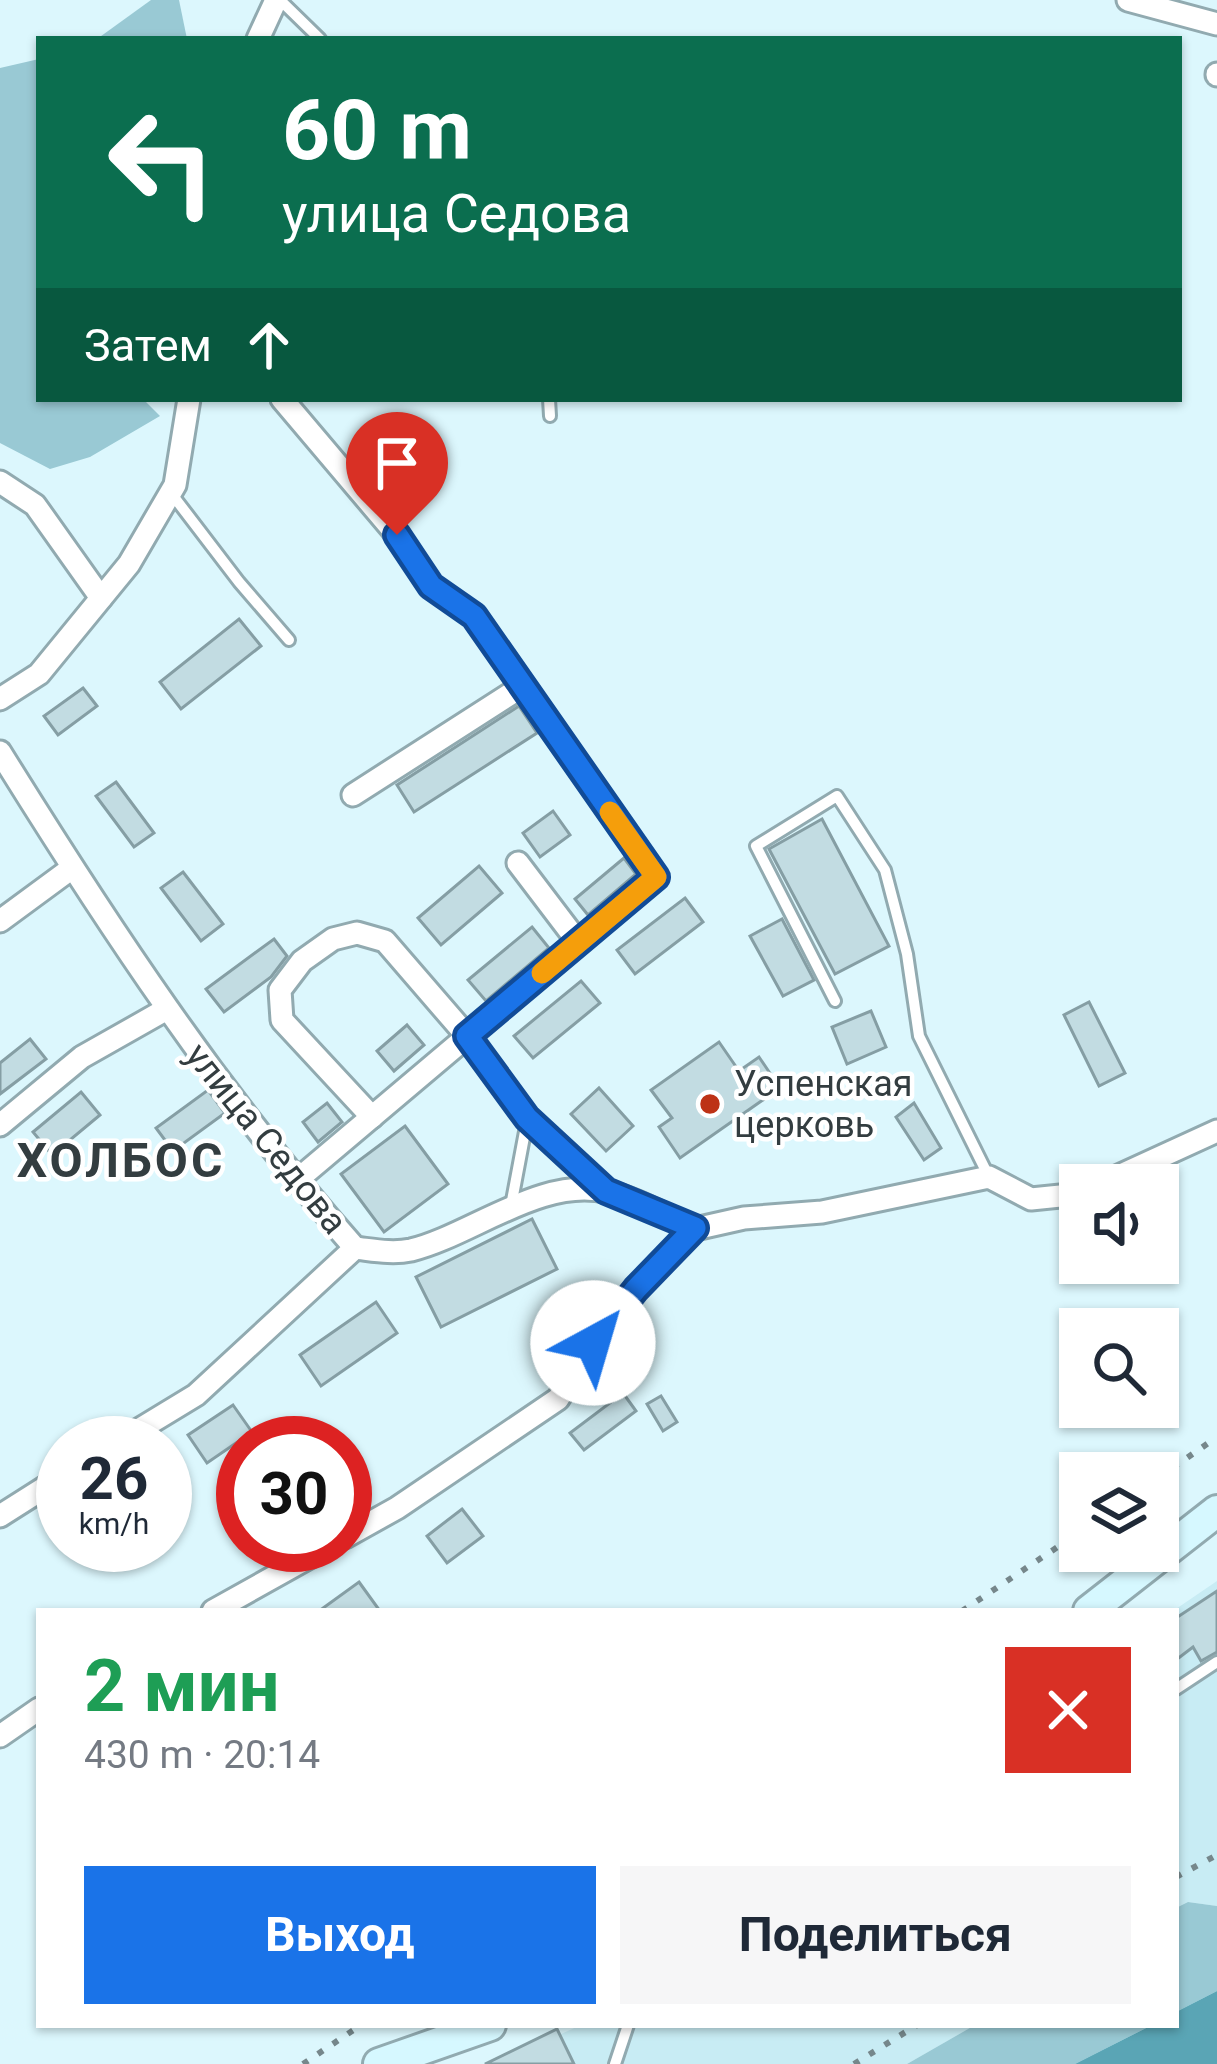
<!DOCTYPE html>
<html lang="ru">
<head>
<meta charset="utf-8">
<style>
	:root { --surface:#fff; --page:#f6f6f7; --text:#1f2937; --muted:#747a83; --accent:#1a73e8 }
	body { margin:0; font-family:Roboto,sans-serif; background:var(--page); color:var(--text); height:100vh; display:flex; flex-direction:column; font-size:45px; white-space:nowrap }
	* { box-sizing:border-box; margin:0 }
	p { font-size:39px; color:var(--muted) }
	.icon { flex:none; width:66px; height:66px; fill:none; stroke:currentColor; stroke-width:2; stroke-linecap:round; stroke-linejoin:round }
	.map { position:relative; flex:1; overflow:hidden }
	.details { position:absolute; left:36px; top:1608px; width:1143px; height:420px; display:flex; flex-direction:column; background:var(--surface); border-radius:0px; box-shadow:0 3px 9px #0004 }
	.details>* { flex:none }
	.hud { position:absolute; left:36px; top:36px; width:1146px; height:366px; border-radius:0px; box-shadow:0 3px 9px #0004; background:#0b6e4f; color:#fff; overflow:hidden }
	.tools { position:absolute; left:1059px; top:1164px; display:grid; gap:24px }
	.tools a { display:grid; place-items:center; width:120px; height:120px; border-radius:0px; background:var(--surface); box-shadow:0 3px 9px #0004; font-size:60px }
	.speed { position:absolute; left:36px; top:1416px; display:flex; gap:24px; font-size:60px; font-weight:700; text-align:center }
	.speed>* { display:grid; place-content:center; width:156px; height:156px; border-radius:50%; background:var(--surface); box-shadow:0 3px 9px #0004; line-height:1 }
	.speed small { font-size:30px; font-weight:400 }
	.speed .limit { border:18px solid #d22; background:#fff; color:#111 }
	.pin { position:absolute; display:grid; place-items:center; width:102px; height:102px; color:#fff; margin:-123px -51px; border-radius:50% 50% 50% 0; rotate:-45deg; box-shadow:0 0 12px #0007 }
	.pin .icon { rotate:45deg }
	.me { position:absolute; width:132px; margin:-66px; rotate:39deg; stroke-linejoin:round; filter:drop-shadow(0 0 9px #0008) }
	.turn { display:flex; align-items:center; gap:42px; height:252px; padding:0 48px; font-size:54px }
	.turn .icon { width:156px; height:156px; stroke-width:2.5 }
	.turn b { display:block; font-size:84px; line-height:102px }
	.then { display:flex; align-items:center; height:114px; padding:0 48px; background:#0003; gap:24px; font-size:45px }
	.round { display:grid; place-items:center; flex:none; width:126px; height:126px; border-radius:0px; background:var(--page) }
	.head { display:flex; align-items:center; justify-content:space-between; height:204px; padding:0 48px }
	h1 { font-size:72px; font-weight:700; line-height:90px; color:#1e9e55 }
	.primary-button { display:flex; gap:24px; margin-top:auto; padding:24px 48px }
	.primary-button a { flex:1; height:138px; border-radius:0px; background:var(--accent); color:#fff; font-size:48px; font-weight:700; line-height:138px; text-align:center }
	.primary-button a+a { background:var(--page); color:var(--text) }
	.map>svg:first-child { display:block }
	.built { fill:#c8ecf4 }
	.green { fill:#99c9d4 }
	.water { fill:#5aa5b5 }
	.building { fill:#c2dce2; stroke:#859ea4; stroke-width:3 }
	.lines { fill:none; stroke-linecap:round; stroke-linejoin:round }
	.service-casing { stroke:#91aab0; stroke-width:16 }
	.minor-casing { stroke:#91aab0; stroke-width:27 }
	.secondary-casing { stroke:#91aab0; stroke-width:36 }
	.service { stroke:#fff; stroke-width:10 }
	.minor { stroke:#fff; stroke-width:21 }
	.secondary { stroke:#d6f8ff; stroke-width:30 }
	.rail { stroke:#76878b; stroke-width:6; stroke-dasharray:6 12; stroke-linecap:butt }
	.route-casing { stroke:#114b97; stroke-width:30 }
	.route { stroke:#1a73e8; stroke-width:21 }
	.slow { stroke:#f59e0b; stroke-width:21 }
	.poi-dot { fill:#bd3216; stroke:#fff; stroke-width:4.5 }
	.labels { text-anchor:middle; stroke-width:9; stroke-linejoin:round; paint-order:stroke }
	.poi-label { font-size:36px; fill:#333d40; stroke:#fff; text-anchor:start }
	.street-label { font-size:36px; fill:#333d40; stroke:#fff }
	.district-label { font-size:48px; font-weight:bold; letter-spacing:3px; fill:#333d40; stroke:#fff }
</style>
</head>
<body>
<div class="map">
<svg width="1217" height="2064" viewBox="0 0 1217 2064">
	<rect width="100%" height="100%" fill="#dcf7fd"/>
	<g class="built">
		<polygon points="1217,1581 1217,1906 1188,1902 1176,1908 1173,1611"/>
		<polygon points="581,2025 975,2025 907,2064 495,2064"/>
	</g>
	<g class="green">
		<polygon points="151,0 179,0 187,39 97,39"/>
		<polygon points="39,59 39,399 143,399 160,416 90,457 50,469 0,443 0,68"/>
		<polygon points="1188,1902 1217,1906 1217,1991 1176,2012 1176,1908"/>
		<polygon points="975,2025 1152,2025 1075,2064 907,2064"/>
	</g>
	<polygon class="water" points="1217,1991 1217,2064 1075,2064 1152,2025 1176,2025 1176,2012"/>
	<g class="building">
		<polygon points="239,619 261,646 181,709 160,682"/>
		<polygon points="83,688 97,706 58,735 44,716"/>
		<polygon points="519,706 537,733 414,812 397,785"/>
		<polygon points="116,782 154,833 134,847 96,796"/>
		<polygon points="553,811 570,835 540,857 523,833"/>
		<polygon points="822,819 889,946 835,974 769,849"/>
		<polygon points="624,858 636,874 588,915 575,899"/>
		<polygon points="479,866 502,893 441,945 418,918"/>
		<polygon points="183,872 223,924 201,941 161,888"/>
		<polygon points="685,898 703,922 635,974 617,950"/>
		<polygon points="782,919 814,980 783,996 750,936"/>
		<polygon points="532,927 549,948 486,1001 468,980"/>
		<polygon points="274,939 287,956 271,977 224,1012 206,989"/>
		<polygon points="581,981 600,1003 533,1058 514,1036"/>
		<polygon points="1089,1002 1125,1073 1099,1086 1064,1015"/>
		<polygon points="871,1011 886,1047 847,1064 832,1027"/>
		<polygon points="407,1025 424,1045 394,1071 377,1051"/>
		<polygon points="30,1039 46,1059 0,1094 0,1063"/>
		<polygon points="719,1042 739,1071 759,1057 780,1088 680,1158 659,1127 672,1118 651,1090"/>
		<polygon points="599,1088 633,1126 606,1151 571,1114"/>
		<polygon points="208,1090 225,1113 173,1151 156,1128"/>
		<polygon points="81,1092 100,1115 52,1155 33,1132"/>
		<polygon points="327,1103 342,1122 318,1142 303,1122"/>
		<polygon points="914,1103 941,1148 924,1160 896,1117"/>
		<polygon points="405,1126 448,1184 384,1232 341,1174"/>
		<polygon points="532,1219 557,1269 441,1327 416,1277"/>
		<polygon points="376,1302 397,1333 321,1386 300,1355"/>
		<polygon points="623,1393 636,1411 584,1450 570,1433"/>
		<polygon points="661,1396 677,1422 663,1431 647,1404"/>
		<polygon points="233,1405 252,1432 207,1463 188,1435"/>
		<polygon points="462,1509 483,1536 447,1563 427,1536"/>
		<polygon points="359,1582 380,1611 319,1611"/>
		<polygon points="1217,1591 1217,1652 1201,1661 1193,1647 1176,1660 1176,1618"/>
		<polygon points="557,2029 574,2064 485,2064"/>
	</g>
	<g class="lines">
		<defs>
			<g id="service">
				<polyline points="280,0 320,39"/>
				<polyline points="549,399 550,416"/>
				<polyline points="171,493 239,582 289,640"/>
				<polyline points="835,1001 756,846 837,796 885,870 907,954 919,1036 989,1177"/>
				<polyline points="511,1206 527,1121"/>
				<polyline points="1176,1689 1217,1662"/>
				<polyline points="615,2064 628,2025"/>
			</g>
			<g id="minor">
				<polyline points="1128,0 1217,24"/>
				<polyline points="258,39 276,0"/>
				<polyline points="1217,74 1217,75"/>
				<polyline points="282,399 397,535 431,586 474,616 656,877 296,1181"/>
				<polyline points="0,482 35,505 101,598"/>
				<polyline points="0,699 39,674 129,564 175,485 189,399"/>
				<path d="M0 752C108 926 219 1094 355 1248 373 1250 392 1254 411 1250 470 1236 543 1175 608 1192 637 1199 667 1217 695 1229L636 1289 593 1343 558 1399 397 1508 345 1537"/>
				<polyline points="353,795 523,686"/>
				<polyline points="518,863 578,942"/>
				<polyline points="0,921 72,868"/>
				<polyline points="372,1117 282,1020 280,990 302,961 333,939 357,933 385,941 467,1036 527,1118 606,1191"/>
				<polyline points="0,1125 82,1057 165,1010"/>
				<polyline points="1099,1185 1217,1131"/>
				<polyline points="695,1229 744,1218 822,1212 989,1177 1031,1199 1080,1194"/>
				<polyline points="117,1443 196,1395 355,1248"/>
				<polyline points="0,1516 63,1476"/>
				<polyline points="213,1611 331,1545"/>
				<polyline points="0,1736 39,1709"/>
			</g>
			<g id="secondary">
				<polyline points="1089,1611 1217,1511"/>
				<polyline points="379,2064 490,2025"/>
			</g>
		</defs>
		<use href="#service" class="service-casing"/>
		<use href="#minor" class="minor-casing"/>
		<use href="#secondary" class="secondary-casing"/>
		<use href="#service" class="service"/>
		<use href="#minor" class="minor"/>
		<use href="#secondary" class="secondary"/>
		<g class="rail">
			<polyline points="1158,1478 1217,1437"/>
			<polyline points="962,1611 1080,1532"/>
			<polyline points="1176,1877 1217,1855"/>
			<polyline points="303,2064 361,2025"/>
			<polyline points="854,2064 917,2025"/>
		</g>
	</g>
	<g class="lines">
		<defs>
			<polyline id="route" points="397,535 431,586 474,616 656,877 467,1036 527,1118 606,1191 695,1228 636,1289 593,1343"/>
		</defs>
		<use href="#route" class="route-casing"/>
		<use href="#route" class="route"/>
		<polyline class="slow" points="542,973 656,877 610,812"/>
	</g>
	<circle class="poi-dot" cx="710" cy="1104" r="12"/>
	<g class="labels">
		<g class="poi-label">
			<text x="734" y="1096">Успенская<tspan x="734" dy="41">церковь</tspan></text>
		</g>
		<g class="street-label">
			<text transform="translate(267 1138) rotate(51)" y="13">улица Седова</text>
		</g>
		<g class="district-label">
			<text x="121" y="1177">ХОЛБОС</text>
		</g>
	</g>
</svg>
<div class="tools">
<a><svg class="icon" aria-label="sound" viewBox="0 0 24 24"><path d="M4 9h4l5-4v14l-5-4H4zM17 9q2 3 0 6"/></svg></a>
<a><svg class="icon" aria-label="search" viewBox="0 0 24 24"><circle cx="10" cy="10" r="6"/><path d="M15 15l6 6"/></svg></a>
<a><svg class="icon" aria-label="layers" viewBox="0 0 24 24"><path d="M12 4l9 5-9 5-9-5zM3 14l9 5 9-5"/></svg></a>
</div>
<div class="speed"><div>26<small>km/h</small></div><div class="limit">30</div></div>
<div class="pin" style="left:397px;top:535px;background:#d93025"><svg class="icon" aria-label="arrive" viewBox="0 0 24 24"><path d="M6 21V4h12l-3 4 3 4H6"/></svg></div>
<svg class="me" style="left:593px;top:1343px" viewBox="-20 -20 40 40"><circle r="19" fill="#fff"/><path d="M0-13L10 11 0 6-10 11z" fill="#1a73e8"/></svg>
<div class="hud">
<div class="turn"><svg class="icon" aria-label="left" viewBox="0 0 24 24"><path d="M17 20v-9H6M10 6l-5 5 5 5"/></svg><div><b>60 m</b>улица Седова</div></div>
<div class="then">Затем<svg class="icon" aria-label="ahead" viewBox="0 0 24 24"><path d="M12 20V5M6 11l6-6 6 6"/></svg></div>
</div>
<section class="details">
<div class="head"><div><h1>2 мин</h1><p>430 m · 20:14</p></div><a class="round" style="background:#d93025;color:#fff"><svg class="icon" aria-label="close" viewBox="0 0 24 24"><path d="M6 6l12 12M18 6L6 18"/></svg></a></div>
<div class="primary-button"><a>Выход</a><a>Поделиться</a></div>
</section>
</div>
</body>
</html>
